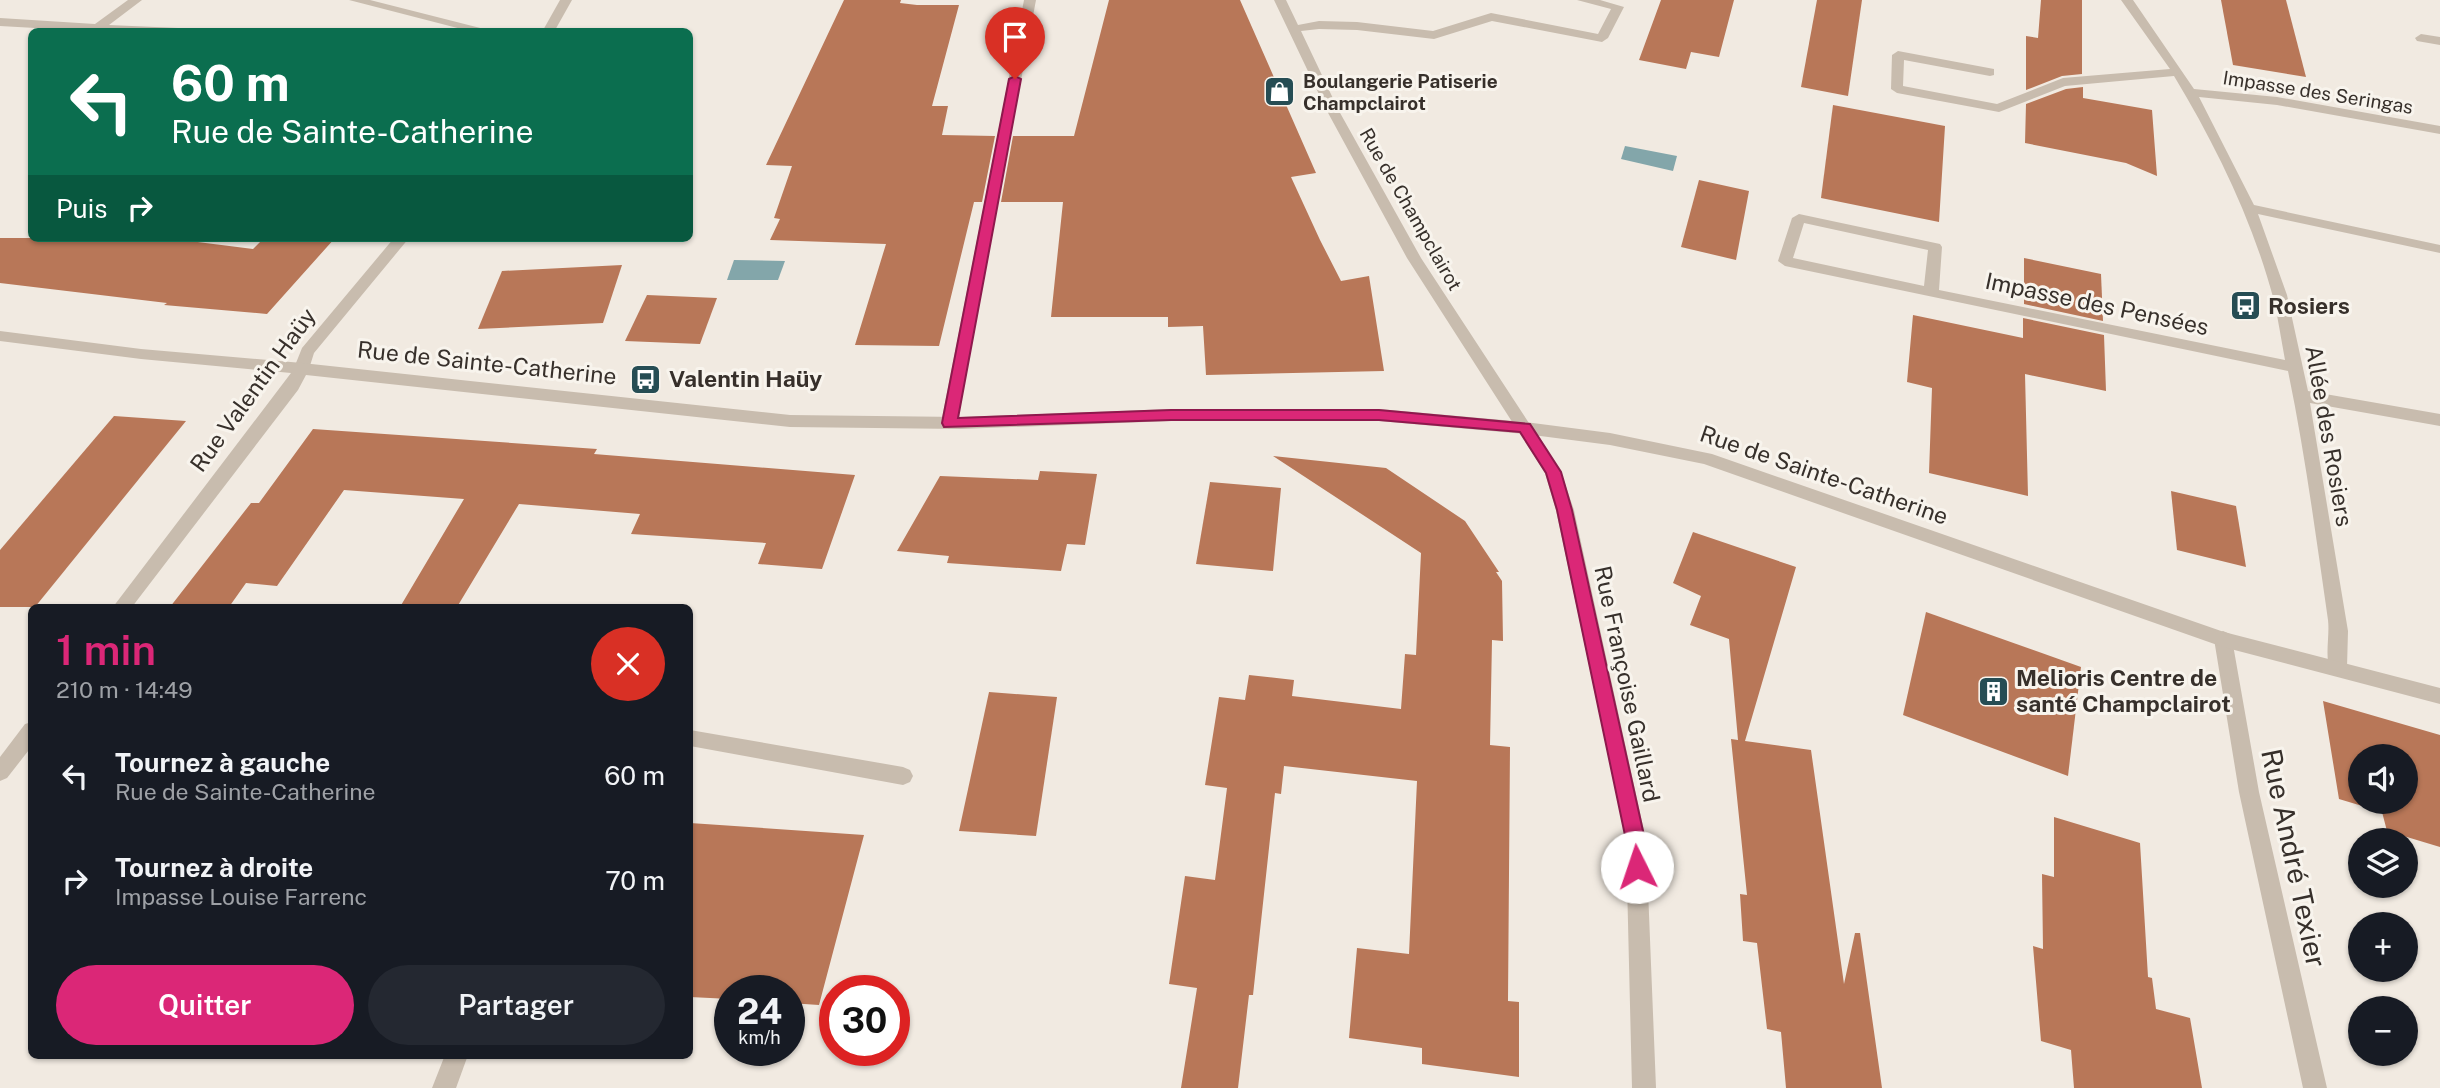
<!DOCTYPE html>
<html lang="fr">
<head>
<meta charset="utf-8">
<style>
	:root { --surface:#171b24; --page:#242831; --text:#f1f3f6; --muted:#9ea1a6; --accent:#db2777 }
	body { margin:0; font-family:"Public Sans",sans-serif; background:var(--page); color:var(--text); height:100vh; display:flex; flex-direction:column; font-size:26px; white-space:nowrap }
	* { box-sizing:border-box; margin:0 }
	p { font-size:23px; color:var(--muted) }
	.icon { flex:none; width:38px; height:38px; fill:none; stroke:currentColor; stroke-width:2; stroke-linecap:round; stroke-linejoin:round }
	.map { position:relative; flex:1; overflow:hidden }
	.details { position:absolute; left:28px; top:604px; width:665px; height:455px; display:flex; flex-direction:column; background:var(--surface); border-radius:10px; box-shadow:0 2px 5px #0004 }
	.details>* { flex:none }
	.hud { position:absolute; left:28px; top:28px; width:665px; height:214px; border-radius:10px; box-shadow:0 2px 5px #0004; background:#0b6e4f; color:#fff; overflow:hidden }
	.controls { position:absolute; left:2348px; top:744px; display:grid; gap:14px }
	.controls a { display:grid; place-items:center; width:70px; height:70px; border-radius:50%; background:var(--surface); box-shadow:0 2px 5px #0004; font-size:35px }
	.speed { position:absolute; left:714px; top:975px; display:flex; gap:14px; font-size:35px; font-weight:700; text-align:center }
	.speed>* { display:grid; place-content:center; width:91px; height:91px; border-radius:50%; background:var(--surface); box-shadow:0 2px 5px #0004; line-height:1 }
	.speed small { font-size:18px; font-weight:400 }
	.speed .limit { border:10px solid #d22; background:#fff; color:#111 }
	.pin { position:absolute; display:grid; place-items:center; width:60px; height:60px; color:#fff; margin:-72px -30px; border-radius:50% 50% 50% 0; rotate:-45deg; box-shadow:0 0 7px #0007 }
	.pin .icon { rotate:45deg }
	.me { position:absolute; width:77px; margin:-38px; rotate:356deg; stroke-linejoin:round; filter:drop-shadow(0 0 5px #0008) }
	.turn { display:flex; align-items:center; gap:24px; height:147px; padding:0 28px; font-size:32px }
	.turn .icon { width:91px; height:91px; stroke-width:2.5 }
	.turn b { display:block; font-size:49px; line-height:60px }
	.then { display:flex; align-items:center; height:66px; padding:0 28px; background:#0003; gap:14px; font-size:26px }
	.round { display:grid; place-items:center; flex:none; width:74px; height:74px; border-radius:37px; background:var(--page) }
	.summary { display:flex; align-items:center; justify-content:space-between; height:119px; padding:0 28px }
	h1 { font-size:42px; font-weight:600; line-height:52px; color:var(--accent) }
	.action { display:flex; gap:14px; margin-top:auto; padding:14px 28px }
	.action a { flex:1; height:80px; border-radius:42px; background:var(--accent); color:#fff; font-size:28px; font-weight:600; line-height:80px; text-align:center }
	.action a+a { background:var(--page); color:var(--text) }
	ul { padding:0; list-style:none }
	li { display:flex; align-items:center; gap:21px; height:105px; padding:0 28px }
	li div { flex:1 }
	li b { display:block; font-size:26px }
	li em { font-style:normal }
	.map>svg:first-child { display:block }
	.water { fill:#83a6aa }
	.building { fill:#b87758; fill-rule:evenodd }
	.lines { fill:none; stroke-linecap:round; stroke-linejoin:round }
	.minor { fill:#c8bcae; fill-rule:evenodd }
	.tertiary { fill:#c8bcae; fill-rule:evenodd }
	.route { fill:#db2777; stroke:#8e194d; stroke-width:2 }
	.labels { text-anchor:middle; stroke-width:6; stroke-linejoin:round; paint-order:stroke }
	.far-poi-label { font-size:19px; font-weight:bold; fill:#37302b; stroke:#f8f4ed; text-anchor:start }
	.far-street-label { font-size:19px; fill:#37302b; stroke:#f8f4ed }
	.street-label { font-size:23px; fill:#37302b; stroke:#f8f4ed }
	.poi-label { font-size:23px; font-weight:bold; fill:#37302b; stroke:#f8f4ed; text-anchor:start }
	.near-street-label { font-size:28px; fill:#37302b; stroke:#f8f4ed }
</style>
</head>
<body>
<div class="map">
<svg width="2440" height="1088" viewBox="0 0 2440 1088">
	<rect width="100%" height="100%" fill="#f1eae1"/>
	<g class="water">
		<polygon points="1625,146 1677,156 1673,171 1621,159"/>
		<polygon points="734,260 785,261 778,280 727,280"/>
	</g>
	<g class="building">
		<polygon points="844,0 901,0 900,3 917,5 959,5 932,106 948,106 942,135 995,136 982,202 974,202 939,346 855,345 886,244 770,240 780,219 774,218 792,166 766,165"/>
		<polygon points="1109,0 1240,0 1316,173 1291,177 1320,240 1341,281 1369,276 1384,371 1206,375 1203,326 1168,327 1168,317 1051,317 1063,202 1001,202 1013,136 1074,136"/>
		<polygon points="1661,0 1734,0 1719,57 1691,52 1686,69 1639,60"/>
		<polygon points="1817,0 1862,0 1848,96 1801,87"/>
		<polygon points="2041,0 2082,0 2082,74 2062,76 2026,90 2026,36 2038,38"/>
		<polygon points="2221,0 2286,0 2306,77 2233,65"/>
		<polygon points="2083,87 2083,98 2152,110 2157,176 2126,163 2025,143 2026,104 2066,89"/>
		<polygon points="1833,105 1945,126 1939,222 1821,198"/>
		<polygon points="1699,180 1749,191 1736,260 1681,247"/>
		<polygon points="0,238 166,238 253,249 264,238 335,238 267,314 164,305 167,303 0,283"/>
		<polygon points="2024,258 2101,274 2103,321 2024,304"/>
		<polygon points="622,265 603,323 478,329 502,271"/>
		<polygon points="647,295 717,298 700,344 625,341"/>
		<polygon points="1913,315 2023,338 2023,318 2104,335 2106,391 2025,374 2028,496 1929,473 1932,388 1907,382"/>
		<polygon points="114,416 186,421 35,607 0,607 0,550"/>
		<polygon points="313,429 597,449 594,454 855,475 822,569 758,564 766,543 631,534 640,514 519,504 457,607 400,607 464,499 344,490 277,586 246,583 229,607 170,607 251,503 259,503"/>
		<polygon points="1273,456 1386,468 1465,521 1499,572 1496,572 1502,581 1503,641 1492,640 1490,745 1510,747 1508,1001 1519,1002 1519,1077 1422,1064 1422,1048 1349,1038 1357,948 1409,954 1417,781 1284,766 1281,794 1275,793 1253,995 1249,995 1238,1088 1181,1088 1197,988 1169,984 1185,876 1215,880 1227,788 1205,785 1219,697 1245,700 1249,675 1294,680 1292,696 1401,709 1405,654 1416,655 1421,553"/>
		<polygon points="1040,471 1097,474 1085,545 1067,544 1061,571 947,563 949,556 897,551 940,476 1038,480"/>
		<polygon points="1210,482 1281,488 1273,571 1196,564"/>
		<polygon points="2171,491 2236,506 2246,567 2177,550"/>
		<polygon points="1693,532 1796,567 1745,741 1811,750 1844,984 1855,933 1860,933 1882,1088 1786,1088 1781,1032 1767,1029 1757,943 1743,941 1740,894 1747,895 1731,739 1738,740 1729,639 1690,625 1701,596 1673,583"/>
		<polygon points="1926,612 2081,667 2068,776 1903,715"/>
		<polygon points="989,692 1057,697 1036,836 959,831"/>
		<path d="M2323 701 2440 735V847L2387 831 2382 812 2339 799ZM2361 756H2406V802H2361Z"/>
		<polygon points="2054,817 2140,843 2148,977 2152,978 2156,1009 2190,1018 2202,1088 2074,1088 2071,1050 2041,1041 2033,946 2043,949 2042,874 2054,877"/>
		<polygon points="690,823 864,835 819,1005 789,1003 789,990 730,990 730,999 690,997"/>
	</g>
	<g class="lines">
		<g class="minor">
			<polygon points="128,0 142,0 109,25 178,28 184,32 106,32 0,26 0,18 95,24"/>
			<polygon points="349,0 370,0 496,32 473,32"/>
			<polygon points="560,0 572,0 554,32 542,32"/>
			<polygon points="1024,0 1036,0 957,423 949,429 941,423"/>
			<polygon points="1274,0 1286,0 1298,25 1319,21 1357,22 1433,31 1491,13 1598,34 1611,9 1577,0 1600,0 1624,7 1608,38 1602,42 1492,21 1434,39 1357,30 1319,29 1301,31 1339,111 1421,258 1561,472 1574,510 1646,840 1656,1088 1632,1088 1626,840 1556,510 1545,473 1407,258 1327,111"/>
			<path d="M2121 0H2133L2194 89 2277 97 2440 126V134L2277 105 2199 97 2254 205 2440 245V253L2258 214 2287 295 2308 391 2440 414V426L2310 403 2348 631 2347 667 2345 672 2338 675 2331 672C2324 658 2330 636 2328 620 2316 537 2305 453 2288 371L1785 266 1778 261 1792 218 1799 214 1940 244 1942 247 1939 290 2285 360C2281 339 2278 317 2273 297 2252 219 2215 144 2174 76L2065 86 1999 112 1897 93 1891 89 1892 55 1898 51 1994 69V75L1990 76 1904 60 1903 86 1997 104 2063 78 2170 69ZM1804 223 1928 250 1924 286 1793 258Z"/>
			<polygon points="2421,34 2440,37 2440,45 2417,41 2415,38"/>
			<polygon points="394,238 409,238 314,353 308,372 296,372 294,368 302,348"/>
			<polygon points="2223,631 2230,634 2232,639 2259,792 2327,1088 2303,1088 2239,792 2214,639 2216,634"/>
			<polygon points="690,730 903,767 910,770 913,776 910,782 903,785 690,746"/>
			<polygon points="445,1055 468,1055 456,1088 432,1088"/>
		</g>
		<g class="tertiary">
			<polygon points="0,331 141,349 302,363 790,415 961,417 1171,409 1379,409 1525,422 1610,433 1712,454 2224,632 2440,688 2440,704 2223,647 1704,464 1610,445 1525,434 1379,421 1171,421 961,429 790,427 306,375 298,390 132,607 113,607 291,373 141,359 0,341"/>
			<polygon points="32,722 32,746 7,778 0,781 0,757 25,724"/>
		</g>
	</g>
	<polygon class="route" points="1015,76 1021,79 958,418 1171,410 1379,410 1530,424 1561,472 1572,510 1645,840 1646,867 1643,874 1637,876 1630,874 1627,867 1626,840 1557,510 1546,473 1520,432 1379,420 1171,420 944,427 942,423 1009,79"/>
	<defs>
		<symbol id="shop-square" viewBox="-11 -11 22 22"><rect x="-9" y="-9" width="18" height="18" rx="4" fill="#264d54" stroke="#f8f4ed"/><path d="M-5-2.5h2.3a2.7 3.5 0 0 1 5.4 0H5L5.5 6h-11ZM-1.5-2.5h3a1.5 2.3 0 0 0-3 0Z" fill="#fff"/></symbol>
		<symbol id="bus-square" viewBox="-11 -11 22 22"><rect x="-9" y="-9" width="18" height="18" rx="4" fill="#264d54" stroke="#f8f4ed"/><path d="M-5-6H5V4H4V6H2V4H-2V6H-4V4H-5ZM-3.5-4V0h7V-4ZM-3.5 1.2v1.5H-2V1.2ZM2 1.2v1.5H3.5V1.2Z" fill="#fff"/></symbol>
		<symbol id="building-square" viewBox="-11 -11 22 22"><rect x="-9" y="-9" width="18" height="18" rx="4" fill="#264d54" stroke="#f8f4ed"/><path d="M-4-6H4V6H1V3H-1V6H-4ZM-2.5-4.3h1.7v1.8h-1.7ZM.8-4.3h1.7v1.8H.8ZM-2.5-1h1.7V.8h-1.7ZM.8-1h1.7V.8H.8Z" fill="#fff"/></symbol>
	</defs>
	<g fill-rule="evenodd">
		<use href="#shop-square" x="1262" y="74" width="35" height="35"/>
		<use href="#bus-square" x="2228" y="288" width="35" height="35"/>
		<use href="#bus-square" x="628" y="362" width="35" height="35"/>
		<use href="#building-square" x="1976" y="674" width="35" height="35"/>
	</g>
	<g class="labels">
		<g class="far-poi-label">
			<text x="1303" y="88">Boulangerie Patiserie<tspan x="1303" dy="22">Champclairot</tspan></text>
		</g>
		<g class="far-street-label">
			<text transform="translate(2318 92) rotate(9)" y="7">Impasse des Seringas</text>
			<text transform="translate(1411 209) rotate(60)" y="7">Rue de Champclairot</text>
		</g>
		<g class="street-label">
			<text transform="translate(2097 304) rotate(12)" y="8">Impasse des Pensées</text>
			<text transform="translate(487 363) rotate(6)" y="8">Rue de Sainte-Catherine</text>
			<text transform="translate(253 390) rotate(-54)" y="8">Rue Valentin Haüy</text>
			<text transform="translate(2329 436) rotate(80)" y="8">Allée des Rosiers</text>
			<text transform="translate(1824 475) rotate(19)" y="8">Rue de Sainte-Catherine</text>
			<text transform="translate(1627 684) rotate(78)" y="8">Rue Françoise Gaillard</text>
		</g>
		<g class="poi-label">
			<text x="2268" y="314">Rosiers</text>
			<text x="669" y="387">Valentin Haüy</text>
			<text x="2016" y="686">Melioris Centre de<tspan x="2016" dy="26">santé Champclairot</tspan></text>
		</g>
		<g class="near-street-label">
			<text transform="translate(2294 858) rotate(78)" y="10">Rue André Texier</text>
		</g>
	</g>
</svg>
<div class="controls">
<a><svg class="icon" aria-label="sound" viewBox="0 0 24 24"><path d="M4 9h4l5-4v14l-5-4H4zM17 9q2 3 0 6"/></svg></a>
<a><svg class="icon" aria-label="layers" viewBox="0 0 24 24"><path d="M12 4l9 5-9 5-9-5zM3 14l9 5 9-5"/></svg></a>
<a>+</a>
<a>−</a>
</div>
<div class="speed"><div>24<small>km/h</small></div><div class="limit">30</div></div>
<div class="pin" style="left:1015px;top:79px;background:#d93025"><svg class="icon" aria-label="arrive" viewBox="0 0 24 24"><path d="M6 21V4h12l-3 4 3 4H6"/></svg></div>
<svg class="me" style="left:1637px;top:867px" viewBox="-20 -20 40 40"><circle r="19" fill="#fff"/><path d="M0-13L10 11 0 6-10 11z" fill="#db2777"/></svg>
<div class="hud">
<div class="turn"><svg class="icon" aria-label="left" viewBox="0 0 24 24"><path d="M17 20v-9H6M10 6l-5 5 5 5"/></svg><div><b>60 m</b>Rue de Sainte-Catherine</div></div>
<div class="then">Puis<svg class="icon" aria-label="right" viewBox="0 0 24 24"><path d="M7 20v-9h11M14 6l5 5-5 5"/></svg></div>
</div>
<section class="details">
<div class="summary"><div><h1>1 min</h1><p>210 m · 14:49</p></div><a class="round" style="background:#d93025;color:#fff"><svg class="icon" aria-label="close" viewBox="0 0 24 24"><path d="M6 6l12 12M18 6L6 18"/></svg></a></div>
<ul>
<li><svg class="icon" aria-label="left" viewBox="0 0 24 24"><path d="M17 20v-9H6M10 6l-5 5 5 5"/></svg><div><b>Tournez à gauche</b><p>Rue de Sainte-Catherine</p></div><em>60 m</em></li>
<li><svg class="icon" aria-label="right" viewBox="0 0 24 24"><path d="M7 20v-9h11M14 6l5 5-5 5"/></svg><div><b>Tournez à droite</b><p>Impasse Louise Farrenc</p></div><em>70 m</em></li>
</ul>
<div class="action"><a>Quitter</a><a>Partager</a></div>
</section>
</div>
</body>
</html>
